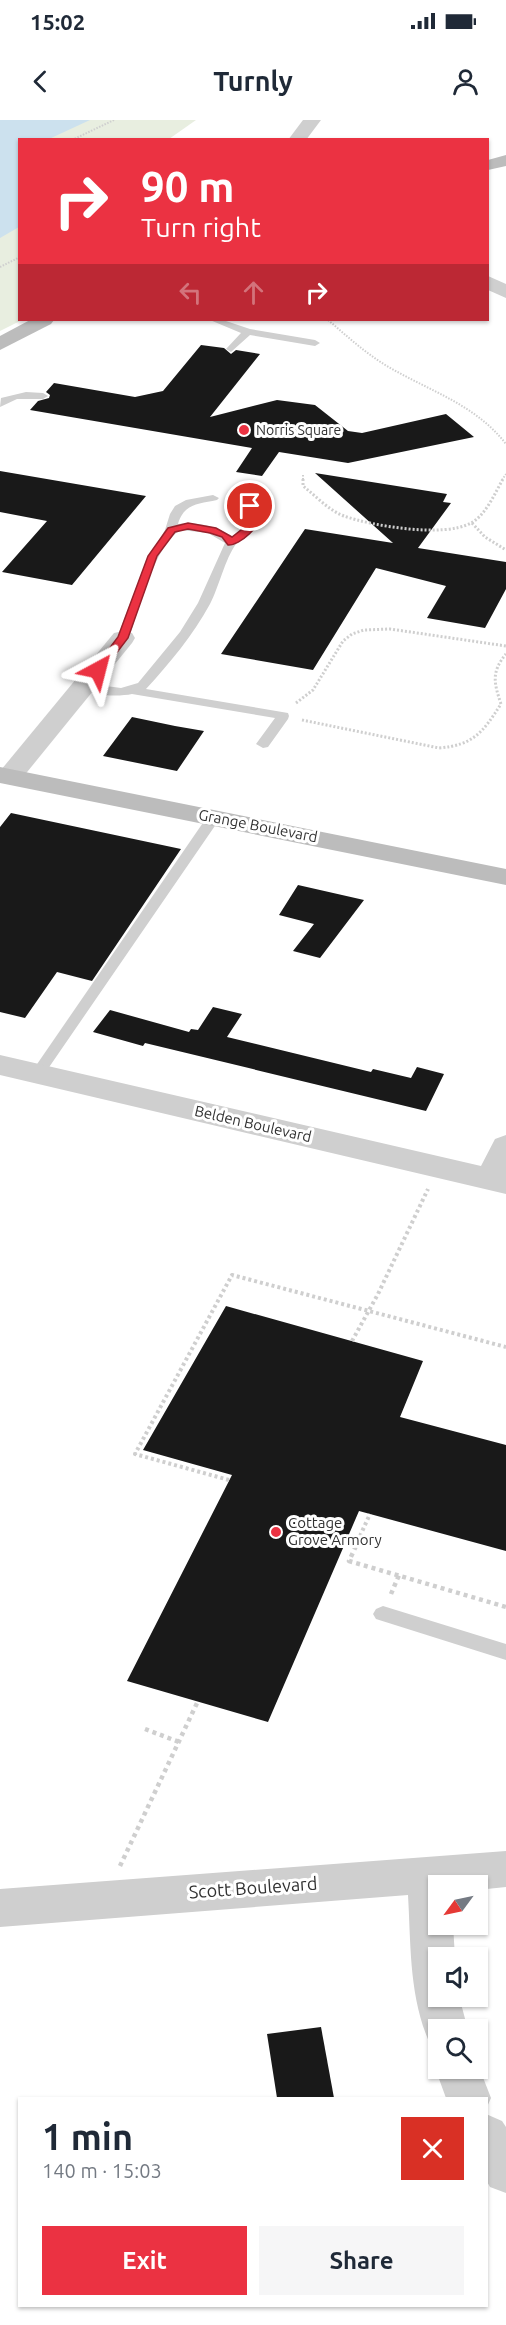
<!DOCTYPE html>
<html lang="en">
<head>
<meta charset="utf-8">
<style>
	:root { --surface:#fff; --page:#f6f6f7; --text:#1f2937; --muted:#747a83; --accent:#eb3242 }
	body { margin:0; font-family:Ubuntu,sans-serif; background:var(--page); color:var(--text); height:100vh; display:flex; flex-direction:column; font-size:22px; white-space:nowrap }
	* { box-sizing:border-box; margin:0 }
	p { font-size:20px; color:var(--muted) }
	.icon { flex:none; width:33px; height:33px; fill:none; stroke:currentColor; stroke-width:2; stroke-linecap:round; stroke-linejoin:round }
	.map { position:relative; flex:1; overflow:hidden }
	.side { position:absolute; left:18px; top:1977px; width:470px; height:210px; display:flex; flex-direction:column; background:var(--surface); border-radius:0px; box-shadow:0 2px 4px #0004 }
	.side>* { flex:none }
	.top-card { position:absolute; left:18px; top:18px; width:471px; height:183px; border-radius:0px; box-shadow:0 2px 4px #0004; background:#eb3242; color:#fff; overflow:hidden }
	.needle { width:39px; rotate:237deg }
	.buttons { position:absolute; left:428px; top:1755px; display:grid; gap:12px }
	.buttons a { display:grid; place-items:center; width:60px; height:60px; border-radius:0px; background:var(--surface); box-shadow:0 2px 4px #0004; font-size:30px }
	.pin { position:absolute; display:grid; place-items:center; width:51px; height:51px; color:#fff; margin:-26px; border:3px solid #fff; border-radius:50%; box-shadow:0 2px 6px #0007 }
	.me { position:absolute; width:66px; margin:-33px; rotate:38deg; stroke-linejoin:round; filter:drop-shadow(0 0 4px #0008) }
	.turn { display:flex; align-items:center; gap:21px; height:126px; padding:0 24px; font-size:27px }
	.turn .icon { width:78px; height:78px; stroke-width:2.5 }
	.turn b { display:block; font-size:42px; line-height:51px }
	.lanes { display:flex; align-items:center; height:57px; padding:0 24px; background:#0003; justify-content:center; gap:30px; direction:ltr }
	.lanes .off { opacity:.35 }
	.round { display:grid; place-items:center; flex:none; width:63px; height:63px; border-radius:0px; background:var(--page) }
	.overview { display:flex; align-items:center; justify-content:space-between; height:102px; padding:0 24px }
	h1 { font-size:36px; font-weight:700; line-height:45px }
	.action { display:flex; gap:12px; margin-top:auto; padding:12px 24px }
	.action a { flex:1; height:69px; border-radius:0px; background:var(--accent); color:#fff; font-size:24px; font-weight:700; line-height:69px; text-align:center }
	.action a+a { background:var(--page); color:var(--text) }
	.status { display:flex; justify-content:space-between; align-items:center; height:42px; padding:0 30px; background:var(--surface); direction:ltr }
	.status svg { height:16px; fill:currentColor }
	header { display:flex; justify-content:space-between; align-items:center; height:78px; padding:0 24px; background:var(--surface); font-size:27px; font-weight:700 }
	.map>svg:first-child { display:block }
	.green { fill:#e8eee0 }
	.water { fill:#cce1ee }
	.building { fill:#191919 }
	.lines { fill:none; stroke-linecap:round; stroke-linejoin:round }
	.path-far3 { stroke:#cfcfcf; stroke-width:2; stroke-dasharray:1.5 1.5; stroke-linecap:butt }
	.path-far2 { stroke:#cfcfcf; stroke-width:3; stroke-dasharray:2 2; stroke-linecap:butt }
	.path-far1 { stroke:#cfcfcf; stroke-width:4; stroke-dasharray:3 3; stroke-linecap:butt }
	.path { stroke:#cfcfcf; stroke-width:4.5; stroke-dasharray:4 4; stroke-linecap:butt }
	.lane { fill:#cfcfcf; fill-rule:evenodd }
	.street { fill:#cfcfcf; fill-rule:evenodd }
	.secondary { fill:#bcbcbc; fill-rule:evenodd }
	.route { fill:#eb3242; stroke:#99202b; stroke-width:1.5 }
	.poi-dot { fill:#eb3242; stroke:#fff; stroke-width:2 }
	.labels { text-anchor:middle; stroke-width:6; stroke-linejoin:round; paint-order:stroke }
	.far-poi-label { font-size:14px; fill:#323232; stroke:#fff; text-anchor:start }
	.street-label { font-size:15px; fill:#323232; stroke:#fff }
	.poi-label { font-size:15px; fill:#323232; stroke:#fff; text-anchor:start }
	.near-street-label { font-size:18px; fill:#323232; stroke:#fff }
</style>
</head>
<body>
<div class="status"><b>15:02</b><svg viewBox="0 0 49 12"><path d="M0 12V9h3v3zM5 12V6h3v6zM10 12V3h3v9zM15 12V0h3v12zM26 1h20v11H26zM47 4h2v5h-2z"/></svg></div>
<header><svg class="icon" aria-label="back" viewBox="0 0 24 24"><path d="M15 5l-7 7 7 7"/></svg>Turnly<svg class="icon" aria-label="person" viewBox="0 0 24 24"><circle cx="12" cy="8" r="4"/><path d="M4 21q1-7 8-7t8 7"/></svg></header>
<div class="map">
<svg width="506" height="2205" viewBox="0 0 506 2205">
	<rect width="100%" height="100%" fill="#fff"/>
	<polygon class="green" points="0,0 196,0 169,19 20,20 20,200 22,200 0,211"/>
	<polygon class="water" points="0,0 90,0 49,19 20,20 19,107 0,118"/>
	<g class="building">
		<polygon points="201,225 224,228 231,234 236,230 260,234 210,297 277,280 315,285 348,311 362,313 446,294 474,317 348,343 279,332 262,356 236,352 252,328 30,290 38,281 49,278 50,275 46,272 54,263 135,277 163,271"/>
		<polygon points="0,351 146,376 72,465 2,452 47,401 0,392"/>
		<polygon points="315,353 447,374 443,382 451,383 418,428 506,442 506,469 485,508 427,498 446,466 376,448 313,550 221,534 305,409 393,423"/>
		<polygon points="132,597 175,606 204,611 177,651 103,636"/>
		<polygon points="11,693 181,729 92,861 57,852 25,898 0,892 0,707"/>
		<polygon points="298,765 364,780 320,838 293,831 314,804 279,795"/>
		<polygon points="213,887 242,894 227,917 371,952 373,949 411,958 417,947 444,954 426,991 145,923 143,926 93,912 110,890 189,912 191,909 198,910"/>
		<polygon points="226,1186 423,1241 400,1297 506,1325 506,1431 359,1391 268,1602 127,1561 232,1355 143,1330"/>
		<polygon points="321,1907 334,1978 277,1978 267,1914"/>
	</g>
	<g class="lines">
		<g class="path-far3">
			<polyline points="72,20 114,0"/>
			<polyline points="0,147 20,137"/>
			<path d="M328 200C347 216 365 233 387 246 429 271 475 284 506 324"/>
			<polyline points="303,355 303,360"/>
			<polyline points="502,360 506,354"/>
		</g>
		<g class="path-far2">
			<path d="M303 359V366C316 376 328 390 344 396 372 406 444 418 471 403 486 395 495 373 503 359"/>
			<polyline points="472,403 485,417 506,430"/>
			<polyline points="296,583 313,570 343,521 352,514 364,510 390,509 506,526"/>
			<path d="M302 600 439 628C474 625 483 612 501 584 494 563 491 552 506 534"/>
		</g>
		<g class="path-far1">
			<polyline points="352,1221 378,1174 428,1069"/>
			<polyline points="229,1360 135,1334 232,1155 506,1227"/>
			<polyline points="355,1427 370,1394"/>
		</g>
		<g class="path">
			<polyline points="356,1426 349,1441 506,1487"/>
			<polyline points="391,1474 399,1455"/>
			<polyline points="145,1609 179,1622"/>
			<polyline points="120,1746 198,1581"/>
		</g>
		<g class="lane">
			<polygon points="210,200 223,200 250,209 315,220 320,223 315,226 250,215 231,232 226,229 241,213"/>
			<polygon points="26,272 43,273 48,276 43,279 17,279 0,287 1,278"/>
			<path d="M213 375 219 378 217 380C199 384 184 383 178 404 195 401 218 406 232 417 241 410 247 404 249 392L236 383 242 380 254 384 261 392C258 409 246 413 236 424 225 439 219 467 210 484 193 515 170 543 146 569L288 593 289 596 288 599 268 627 263 628 256 624 275 598 132 574C118 577 89 576 78 567L84 563 121 568 138 563 180 512 198 483 225 423 208 413 181 410C155 423 139 491 129 518L123 522 117 518 145 444 165 410 170 394 175 386 186 380Z"/>
			<polygon points="214,693 221,697 43,956 33,956 30,953 33,950 209,694"/>
			<polygon points="383,1486 506,1524 506,1540 376,1499 373,1494 376,1489"/>
		</g>
		<g class="street">
			<polygon points="303,0 321,0 306,20 288,20"/>
			<polygon points="488,156 506,164 506,178 488,170"/>
			<polygon points="123,511 132,513 135,518 132,523 19,662 10,664 1,662 1,650 114,513"/>
			<polygon points="0,935 481,1046 495,1019 506,1015 506,1074 0,955"/>
			<path d="M506 1731V1767L477 1770V1766H438V1804H453L455 1838H438V1876H459L468 1910H438V1927L430 1924C409 1877 411 1826 408 1775L0 1807V1769Z"/>
			<polygon points="438,1940 438,1948 477,1948 477,1942 491,1978 486,1989 486,1978 446,1978 435,1948"/>
			<polygon points="486,1994 502,2001 506,2007 506,2073 490,2067 486,2060"/>
		</g>
		<g class="secondary">
			<polygon points="506,35 506,46 488,50 488,40"/>
			<polygon points="30,200 54,200 51,204 0,230 0,216"/>
			<polygon points="0,647 506,749 506,765 0,663"/>
		</g>
	</g>
	<path class="route" d="M246 384H253C254 385 259 391 259 392 264 405 239 426 228 425L222 417 210 413 188 409 175 412 157 436 128 518 102 552H94L93 550 118 517 148 436 168 408 188 403 216 408 232 417 246 406 250 399Z"/>
	<g class="poi-dot">
		<circle cx="244" cy="310" r="6"/>
		<circle cx="276" cy="1412" r="6"/>
	</g>
	<g class="labels">
		<g class="far-poi-label">
			<text x="256" y="315">Norris Square</text>
		</g>
		<g class="street-label">
			<text transform="translate(258 706) rotate(11)" y="5">Grange Boulevard</text>
			<text transform="translate(253 1004) rotate(13)" y="5">Belden Boulevard</text>
		</g>
		<g class="poi-label">
			<text x="288" y="1408">Cottage<tspan x="288" dy="17">Grove Armory</tspan></text>
		</g>
		<g class="near-street-label">
			<text transform="translate(253 1768) rotate(-4)" y="6">Scott Boulevard</text>
		</g>
	</g>
</svg>
<div class="buttons">
<a><svg class="needle" viewBox="-14 -14 28 28"><path d="M0-13l5 13h-10z" fill="#e53935"/><path d="M0 13l5-13h-10z" fill="#747a83"/></svg></a>
<a><svg class="icon" aria-label="sound" viewBox="0 0 24 24"><path d="M4 9h4l5-4v14l-5-4H4zM17 9q2 3 0 6"/></svg></a>
<a><svg class="icon" aria-label="search" viewBox="0 0 24 24"><circle cx="10" cy="10" r="6"/><path d="M15 15l6 6"/></svg></a>
</div>
<div class="pin" style="left:250px;top:386px;background:#d93025"><svg class="icon" aria-label="arrive" viewBox="0 0 24 24"><path d="M6 21V4h12l-3 4 3 4H6"/></svg></div>
<svg class="me" style="left:98px;top:550px" viewBox="-20 -20 40 40"><path d="M0-17L14 15 0 8-14 15z" fill="#eb3242" stroke="#fff" stroke-width="4"/></svg>
<div class="top-card">
<div class="turn"><svg class="icon" aria-label="right" viewBox="0 0 24 24"><path d="M7 20v-9h11M14 6l5 5-5 5"/></svg><div><b>90 m</b>Turn right</div></div>
<div class="lanes"><svg class="icon off" aria-label="left" viewBox="0 0 24 24"><path d="M17 20v-9H6M10 6l-5 5 5 5"/></svg><svg class="icon off" aria-label="ahead" viewBox="0 0 24 24"><path d="M12 20V5M6 11l6-6 6 6"/></svg><svg class="icon" aria-label="right" viewBox="0 0 24 24"><path d="M7 20v-9h11M14 6l5 5-5 5"/></svg></div>
</div>
<section class="side">
<div class="overview"><div><h1>1 min</h1><p>140 m · 15:03</p></div><a class="round" style="background:#d93025;color:#fff"><svg class="icon" aria-label="close" viewBox="0 0 24 24"><path d="M6 6l12 12M18 6L6 18"/></svg></a></div>
<div class="action"><a>Exit</a><a>Share</a></div>
</section>
</div>
</body>
</html>
